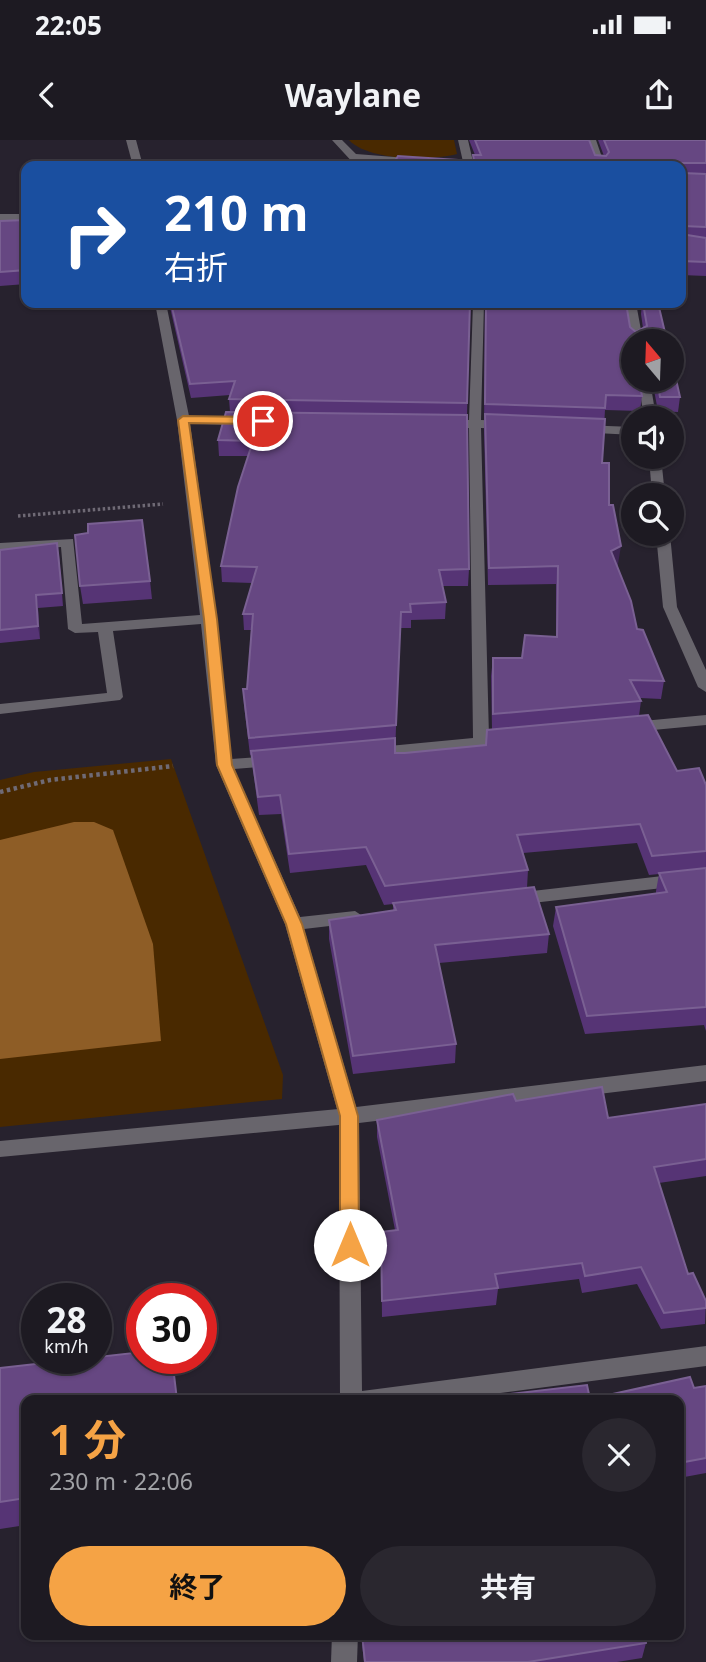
<!DOCTYPE html>
<html lang="ja">
<head>
<meta charset="utf-8">
<style>
	:root { --surface:#1d1a22; --page:#2a272f; --text:#f1f3f6; --muted:#a0a1a5; --line:#3b3840; --accent:#f5a345 }
	body { margin:0; font-family:"Noto Sans","Noto Sans JP",sans-serif; background:var(--page); color:var(--text); height:100vh; display:flex; flex-direction:column; font-size:26px; white-space:nowrap }
	* { box-sizing:border-box; margin:0 }
	p { font-size:23px; color:var(--muted) }
	.icon { flex:none; width:38px; height:38px; fill:none; stroke:currentColor; stroke-width:2; stroke-linecap:round; stroke-linejoin:round }
	.map { position:relative; flex:1; overflow:hidden }
	.drawer { position:absolute; left:21px; top:1255px; width:663px; height:245px; display:flex; flex-direction:column; background:var(--surface); border-radius:14px; box-shadow:0 2px 5px #0004,0 0 0 2px var(--line) }
	.drawer>* { flex:none }
	.hud { position:absolute; left:21px; top:21px; width:665px; height:147px; border-radius:14px; box-shadow:0 2px 5px #0004,0 0 0 2px var(--line); background:#1a4fa0; color:#fff; overflow:hidden }
	.needle { width:46px; rotate:341deg }
	.controls { position:absolute; left:621px; top:189px; display:grid; gap:14px }
	.controls a { display:grid; place-items:center; width:63px; height:63px; border-radius:50%; background:var(--surface); box-shadow:0 2px 5px #0004,0 0 0 2px var(--line); font-size:35px }
	.speed { position:absolute; left:21px; top:1143px; display:flex; gap:14px; font-size:35px; font-weight:700; text-align:center }
	.speed>* { display:grid; place-content:center; width:91px; height:91px; border-radius:50%; background:var(--surface); box-shadow:0 2px 5px #0004,0 0 0 2px var(--line); line-height:1 }
	.speed small { font-size:18px; font-weight:400 }
	.speed .limit { border:10px solid #d22; background:#fff; color:#111 }
	.pin { position:absolute; display:grid; place-items:center; width:60px; height:60px; color:#fff; margin:-30px; border:4px solid #fff; border-radius:50%; box-shadow:0 2px 7px #0007 }
	.me { position:absolute; width:77px; margin:-38px; rotate:0deg; stroke-linejoin:round; filter:drop-shadow(0 0 5px #0008) }
	.turn { display:flex; align-items:center; gap:24px; height:147px; padding:0 28px; font-size:32px }
	.turn .icon { width:91px; height:91px; stroke-width:2.5 }
	.turn b { display:block; font-size:49px; line-height:60px }
	.round { display:grid; place-items:center; flex:none; width:74px; height:74px; border-radius:37px; background:var(--page) }
	.overview { display:flex; align-items:center; justify-content:space-between; height:119px; padding:0 28px }
	h1 { font-size:42px; font-weight:700; line-height:52px; color:var(--accent) }
	.primary-button { display:flex; gap:14px; margin-top:auto; padding:14px 28px }
	.primary-button a { flex:1; height:80px; border-radius:42px; background:var(--accent); color:#111; font-size:28px; font-weight:700; line-height:80px; text-align:center }
	.primary-button a+a { background:var(--page); color:var(--text) }
	.status { display:flex; justify-content:space-between; align-items:center; height:49px; padding:0 35px; background:var(--surface); direction:ltr }
	.status svg { height:19px; fill:currentColor }
	header { display:flex; justify-content:space-between; align-items:center; height:91px; padding:0 28px; background:var(--surface); font-size:32px; font-weight:700 }
	.map>svg:first-child { display:block }
	.green { fill:#492900 }
	.water { fill:#8e5d26 }
	.lines { fill:none; stroke-linecap:round; stroke-linejoin:round }
	.path-far1 { stroke:#6f6a75; stroke-width:3.5; stroke-dasharray:2.5 2.5; stroke-linecap:butt }
	.path { stroke:#6f6a75; stroke-width:4.5; stroke-dasharray:3.5 3.5; stroke-linecap:butt }
	.service { fill:#68656c; fill-rule:evenodd }
	.minor { fill:#68656c; fill-rule:evenodd }
	.tertiary { fill:#68656c; fill-rule:evenodd }
	.wall { fill:#563475 }
	.shaded-wall { fill:#3d2553 }
	.building { fill:#664782; stroke:#7a6093; stroke-width:2 }
	.route { fill:#f5a345; stroke:#9f6a2d; stroke-width:2 }
</style>
</head>
<body>
<div class="status"><b>22:05</b><svg viewBox="0 0 49 12"><path d="M0 12V9h3v3zM5 12V6h3v6zM10 12V3h3v9zM15 12V0h3v12zM26 1h20v11H26zM47 4h2v5h-2z"/></svg></div>
<header><svg class="icon" aria-label="back" viewBox="0 0 24 24"><path d="M15 5l-7 7 7 7"/></svg>Waylane<svg class="icon" aria-label="share" viewBox="0 0 24 24"><path d="M12 15V3M7 8l5-5 5 5M5 13v7h14v-7"/></svg></header>
<div class="map">
<svg width="706" height="1522" viewBox="0 0 706 1522">
	<rect width="100%" height="100%" fill="#27222e"/>
	<g class="green">
		<path d="M349 0H454L457 14C431 21 368 21 349 0Z"/>
		<polygon points="171,619 283,935 282,959 0,987 0,640 34,632"/>
	</g>
	<polygon class="water" points="74,682 94,682 113,690 153,804 161,901 0,919 0,700"/>
	<g class="lines">
		<polyline class="path-far1" points="18,376 163,364"/>
		<polyline class="path" points="0,652 50,640 173,626"/>
		<polygon class="service" points="126,0 136,0 143,26 133,26"/>
		<g class="minor">
			<polygon points="332,0 342,0 356,14 420,19 425,22 420,25 361,21 366,26 356,26"/>
			<polygon points="458,0 468,0 474,26 464,26"/>
			<polygon points="586,0 596,0 605,26 595,26"/>
			<rect x="0" y="74" width="26" height="6"/>
			<polygon points="155,163 166,163 189,276 245,277 251,281 245,285 190,284 217,479 231,619 273,616 281,621 273,626 234,629 300,777 355,771 364,777 355,783 304,789 356,967 706,925 706,941 359,983 362,1251 706,1206 706,1226 446,1260 340,1260 339,976 285,784 216,625 201,484 113,491 123,557 120,560 0,574 0,564 107,553 98,492 75,493 68,489 61,407 0,411 0,403 73,399 82,484 200,475 177,280"/>
			<polygon points="473,163 484,163 481,280 508,281 514,285 508,289 481,288 489,597 510,595 518,600 510,605 374,617 368,616 366,612 368,608 473,598 469,288 445,287 439,283 445,279 469,280"/>
			<polygon points="625,163 636,163 643,201 634,201 634,204 631,201"/>
			<polygon points="638,240 650,240 656,278 644,278"/>
			<polygon points="581,285 634,287 634,295 577,292 575,289"/>
			<polygon points="649,317 661,317 665,355 652,355"/>
			<polygon points="656,394 670,394 677,467 706,530 706,552 698,547 663,467"/>
			<polygon points="706,575 706,585 632,592 624,587 632,582"/>
			<polygon points="706,731 706,743 515,765 506,759 515,753"/>
			<polygon points="332,1494 358,1494 357,1522 331,1522"/>
		</g>
		<polygon class="tertiary" points="349,968 356,970 359,976 356,982 349,984 0,1017 0,1001"/>
	</g>
	<g class="wall">
		<polygon points="469,0 589,0 595,15 604,16 598,0 706,0 706,136 681,135 681,26 473,21 473,15 475,15"/>
		<polygon points="26,80 26,144 0,146 0,81"/>
		<polygon points="169,163 470,163 467,275 469,429 468,446 442,446 446,462 445,479 411,480 411,488 400,488 395,613 405,613 486,605 492,589 491,536 493,518 522,518 556,497 556,444 488,445 484,291 485,163 626,163 630,187 636,192 643,188 641,174 642,163 658,163 667,201 634,201 642,256 640,271 605,270 602,323 618,424 617,425 637,489 664,541 661,559 640,558 641,561 639,576 677,631 706,645 706,891 704,885 585,894 553,786 556,767 656,754 656,751 659,734 649,735 637,703 523,713 528,730 527,748 549,794 547,813 439,823 456,904 455,923 353,934 329,799 329,780 393,771 393,764 384,765 366,725 290,733 281,674 259,675 253,630 252,614 250,615 244,565 243,549 247,549 251,490 244,490 243,474 252,443 222,442 221,426 248,316 219,316 218,300 230,272 229,259 230,255 191,258"/>
		<polygon points="652,240 672,240 680,257 678,272 658,271"/>
		<polygon points="0,410 59,415 63,466 38,468 40,499 0,503"/>
		<polygon points="150,441 152,459 83,464 80,446"/>
		<polygon points="516,961 608,978 706,964 706,1036 659,1043 688,1134 706,1161 705,1184 661,1189 637,1144 582,1153 579,1139 498,1149 496,1165 382,1177 381,1092 395,1090 377,997 377,980"/>
		<polygon points="0,1228 26,1260 26,1385 0,1389"/>
		<polygon points="706,1246 706,1333 679,1338 679,1260 590,1259"/>
		<polygon points="361,1494 645,1494 646,1503 642,1518 617,1522 364,1522"/>
	</g>
	<g class="shaded-wall">
		<polygon points="621,406 618,424 609,428 611,411"/>
		<polygon points="36,455 38,468 40,499 38,486"/>
	</g>
	<g class="building">
		<polygon points="475,0 589,0 595,15 606,16 609,12 604,0 706,0 706,23 681,23 683,33 706,34 706,87 683,86 681,93 681,26 392,26 398,16 474,21 473,15 481,15"/>
		<polygon points="26,80 26,130 0,132 0,81"/>
		<polygon points="681,94 706,98 706,122 681,121"/>
		<polygon points="171,163 470,163 467,263 229,259 235,241 190,244"/>
		<polygon points="486,163 626,163 630,187 636,192 647,186 643,163 658,163 667,201 634,201 634,240 639,240 642,256 606,255 605,268 485,264"/>
		<polygon points="672,222 680,257 660,257 657,240 672,240"/>
		<polygon points="226,272 467,275 469,429 439,430 446,462 410,464 411,472 401,472 396,585 249,598 243,549 247,549 253,474 243,474 257,427 221,426 238,347 253,301 218,300"/>
		<polygon points="485,274 605,279 602,323 609,323 609,365 613,365 621,406 611,411 631,461 637,489 643,490 664,541 630,540 641,561 493,574 493,518 522,518 525,495 557,497 558,426 489,428"/>
		<polygon points="142,380 150,441 80,446 75,395 88,393 88,384"/>
		<polygon points="57,403 62,453 36,455 38,486 0,490 0,410"/>
		<polygon points="648,575 677,631 699,628 706,645 706,711 652,716 640,684 517,695 528,730 385,746 366,707 289,714 280,655 258,657 251,611 395,598 395,613 405,613 486,605 487,590"/>
		<polygon points="706,728 706,867 587,876 556,767 667,752 659,733"/>
		<polygon points="534,747 549,794 435,805 456,904 353,916 329,780 396,770 393,763"/>
		<polygon points="602,947 608,978 706,964 706,1019 654,1027 688,1134 693,1133 706,1161 706,1168 664,1173 641,1127 585,1136 582,1123 495,1134 498,1148 382,1161 381,1092 398,1090 377,980 513,954 516,961"/>
		<polygon points="142,1212 142,1218 172,1218 177,1260 26,1260 26,1358 0,1362 0,1228"/>
		<polygon points="690,1237 694,1248 706,1246 706,1318 679,1323 679,1260 477,1260 477,1258 587,1245 590,1259"/>
		<polygon points="362,1494 645,1494 646,1503 528,1522 365,1522"/>
	</g>
	<polygon class="route" points="183,276 263,277 268,281 263,284 189,283 217,479 232,625 302,784 358,976 359,1105 356,1111 343,1111 340,1105 340,976 286,784 217,625 204,479 178,280"/>
</svg>
<div class="controls">
<a><svg class="needle" viewBox="-14 -14 28 28"><path d="M0-13l5 13h-10z" fill="#e53935"/><path d="M0 13l5-13h-10z" fill="#a0a1a5"/></svg></a>
<a><svg class="icon" aria-label="sound" viewBox="0 0 24 24"><path d="M4 9h4l5-4v14l-5-4H4zM17 9q2 3 0 6"/></svg></a>
<a><svg class="icon" aria-label="search" viewBox="0 0 24 24"><circle cx="10" cy="10" r="6"/><path d="M15 15l6 6"/></svg></a>
</div>
<div class="speed"><div>28<small>km/h</small></div><div class="limit">30</div></div>
<div class="pin" style="left:263px;top:281px;background:#d93025"><svg class="icon" aria-label="arrive" viewBox="0 0 24 24"><path d="M6 21V4h12l-3 4 3 4H6"/></svg></div>
<svg class="me" style="left:350px;top:1105px" viewBox="-20 -20 40 40"><circle r="19" fill="#fff"/><path d="M0-13L10 11 0 6-10 11z" fill="#f5a345"/></svg>
<div class="hud">
<div class="turn"><svg class="icon" aria-label="right" viewBox="0 0 24 24"><path d="M7 20v-9h11M14 6l5 5-5 5"/></svg><div><b>210 m</b>右折</div></div>
</div>
<section class="drawer">
<div class="overview"><div><h1>1 分</h1><p>230 m · 22:06</p></div><a class="round"><svg class="icon" aria-label="close" viewBox="0 0 24 24"><path d="M6 6l12 12M18 6L6 18"/></svg></a></div>
<div class="primary-button"><a>終了</a><a>共有</a></div>
</section>
</div>
</body>
</html>
